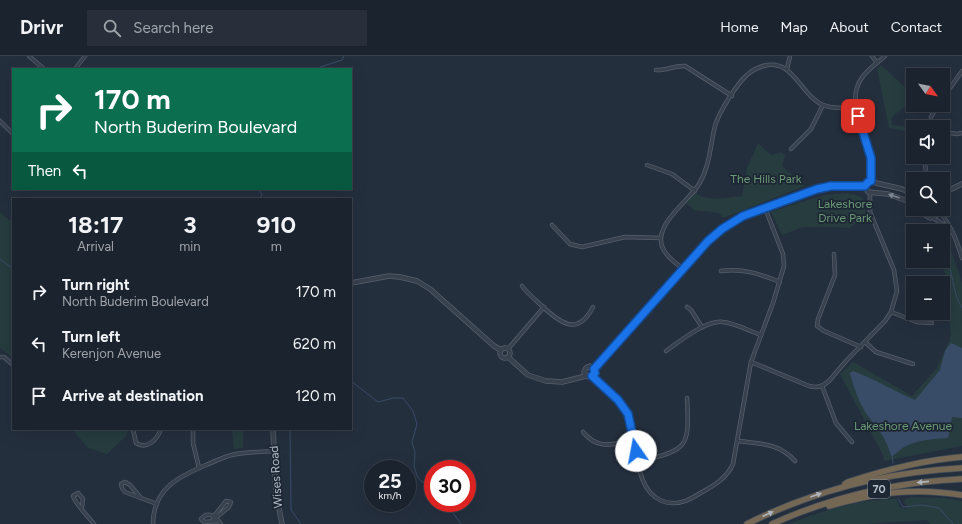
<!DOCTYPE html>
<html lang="en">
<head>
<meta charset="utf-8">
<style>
	:root { --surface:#1b232e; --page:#282f3a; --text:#f1f3f6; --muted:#a0a4aa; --line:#39404a }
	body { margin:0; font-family:Figtree,sans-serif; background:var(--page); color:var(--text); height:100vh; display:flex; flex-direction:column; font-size:15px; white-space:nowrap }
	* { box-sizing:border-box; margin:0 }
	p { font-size:13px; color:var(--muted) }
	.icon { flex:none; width:22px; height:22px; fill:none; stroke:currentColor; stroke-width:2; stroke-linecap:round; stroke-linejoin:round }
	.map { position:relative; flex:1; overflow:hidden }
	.drawer { position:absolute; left:12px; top:142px; width:340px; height:232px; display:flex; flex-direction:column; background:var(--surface); border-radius:0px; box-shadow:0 4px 16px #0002,0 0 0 1px var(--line) }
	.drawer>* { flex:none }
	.hud { position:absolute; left:12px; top:12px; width:340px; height:122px; border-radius:0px; box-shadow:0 4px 16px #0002,0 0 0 1px var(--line); background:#0b6e4f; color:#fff; overflow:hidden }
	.needle { width:26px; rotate:123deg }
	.fabs { position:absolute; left:906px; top:12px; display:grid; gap:8px }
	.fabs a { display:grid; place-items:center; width:44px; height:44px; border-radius:0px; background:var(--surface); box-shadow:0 4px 16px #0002,0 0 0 1px var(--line); font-size:20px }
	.speed { position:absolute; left:364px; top:404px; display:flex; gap:8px; font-size:20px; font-weight:700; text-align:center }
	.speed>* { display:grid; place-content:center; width:52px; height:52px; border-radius:50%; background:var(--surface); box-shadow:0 4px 16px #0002,0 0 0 1px var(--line); line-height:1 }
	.speed small { font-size:10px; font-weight:400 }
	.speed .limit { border:6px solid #d22; background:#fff; color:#111 }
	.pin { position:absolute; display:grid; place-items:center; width:34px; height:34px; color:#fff; margin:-17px; border-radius:8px; box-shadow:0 2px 6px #0006 }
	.me { position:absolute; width:44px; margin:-22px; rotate:348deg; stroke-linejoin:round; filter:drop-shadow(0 0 3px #0008) }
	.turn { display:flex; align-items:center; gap:14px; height:84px; padding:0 16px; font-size:18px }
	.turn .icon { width:52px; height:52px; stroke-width:2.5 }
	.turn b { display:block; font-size:28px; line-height:34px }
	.then { display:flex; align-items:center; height:38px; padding:0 16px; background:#0003; gap:8px; font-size:15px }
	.eta { display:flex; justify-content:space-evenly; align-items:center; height:68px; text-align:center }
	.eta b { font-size:24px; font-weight:700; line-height:28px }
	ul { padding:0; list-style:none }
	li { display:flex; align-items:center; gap:12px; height:52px; padding:0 16px }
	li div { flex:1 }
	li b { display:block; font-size:15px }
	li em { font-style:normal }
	header { display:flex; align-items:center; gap:24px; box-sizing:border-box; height:56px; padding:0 20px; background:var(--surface); border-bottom:1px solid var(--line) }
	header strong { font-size:19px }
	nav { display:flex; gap:22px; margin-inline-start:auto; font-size:14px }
	.search { width:280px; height:36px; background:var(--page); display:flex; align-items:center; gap:10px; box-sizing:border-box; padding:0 14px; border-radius:0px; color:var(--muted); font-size:15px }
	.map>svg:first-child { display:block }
	.green { fill:#263c3f }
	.water { fill:#394c67 }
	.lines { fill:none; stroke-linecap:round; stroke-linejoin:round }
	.stream { stroke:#394c67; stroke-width:1 }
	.minor-casing { stroke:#565f6c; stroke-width:4.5 }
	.tertiary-casing { stroke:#565f6c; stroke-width:5.5 }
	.motorway-casing { stroke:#434c59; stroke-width:7 }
	.minor { stroke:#38414e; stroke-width:3 }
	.tertiary { stroke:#38414e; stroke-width:4 }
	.motorway { stroke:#746855; stroke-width:5.5 }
	.oneway { fill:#7c8592 }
	.oneway2 { fill:#aeb4bd }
	.route-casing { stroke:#114b97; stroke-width:10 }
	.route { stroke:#1a73e8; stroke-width:7 }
	.labels { text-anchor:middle; stroke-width:3.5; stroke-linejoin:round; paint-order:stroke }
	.shield { fill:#1d2633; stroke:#878f9c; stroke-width:1 }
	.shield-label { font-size:11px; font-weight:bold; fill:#b4bcc9 }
	.park-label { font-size:12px; fill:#6b9a76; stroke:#1d2633 }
	.street-label { font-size:12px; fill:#b4bcc9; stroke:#1d2633 }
</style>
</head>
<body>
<header>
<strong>Drivr</strong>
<div class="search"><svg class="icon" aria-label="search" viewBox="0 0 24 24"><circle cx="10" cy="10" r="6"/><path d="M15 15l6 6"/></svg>Search here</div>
<nav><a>Home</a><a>Map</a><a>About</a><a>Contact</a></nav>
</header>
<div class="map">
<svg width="962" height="468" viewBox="0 0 962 468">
	<rect width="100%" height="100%" fill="#242f3e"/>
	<g class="green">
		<polygon points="881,9 913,39 913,43 891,62 892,69 913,72 913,76 889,72 877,13"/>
		<path d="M758 87 771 99 782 96 785 100 782 110 805 130 723 162 719 157 694 154 686 147 695 137C709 146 726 142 742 140L747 112Z"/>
		<path d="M848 137C867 141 864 143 866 161L849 172 825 171 798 147 825 139Z"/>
		<polygon points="798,147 825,171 803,171 782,179 771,156"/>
		<polygon points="0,156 13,167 13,302 0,292"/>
		<polygon points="945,178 962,226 962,390 884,405 883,399 840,318 853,306 912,340 937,312 951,281 946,224 942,205 943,205 943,180"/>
		<polygon points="72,373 127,373 127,379 107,398 88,392"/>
		<polygon points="220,373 243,373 243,392 234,393 232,375"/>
		<path d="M911 441 945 442 962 445V468H931L926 464 867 468H790C822 454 861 443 896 443L900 451 906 453 907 449 904 447 905 443Z"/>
	</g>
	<path class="water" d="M951 287 962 292V362L952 361 948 382C933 383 917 384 904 391 899 394 896 399 891 400 886 380 877 373 866 357 859 346 853 330 850 317L853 315C875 323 894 335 915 344L940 314 945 295Z"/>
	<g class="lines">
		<g class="stream">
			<polyline points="314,13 342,4 344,0"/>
			<polyline points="259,133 262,139 259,143"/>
			<path d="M944 197C954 215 951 234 962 252"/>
			<polyline points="0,203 13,213"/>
			<polyline points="351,325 378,346 393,342 403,342 413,355 417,368 412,386 415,397 414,410 417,420 421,425 428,429 433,428"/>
			<polyline points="290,373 291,454 301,468"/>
			<polyline points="892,398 893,407"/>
			<polyline points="898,443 903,451 922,449 939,452 953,468"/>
			<polyline points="446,447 461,468"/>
		</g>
		<defs>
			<g id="minor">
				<polyline points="29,0 44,13"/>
				<polyline points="872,0 877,7"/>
				<polyline points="75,13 85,0"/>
				<polyline points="787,13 790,0"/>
				<path d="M656 14C666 15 675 9 685 10L732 40"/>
				<polyline points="943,42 962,15"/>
				<polyline points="0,65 13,78"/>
				<polyline points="928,71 931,69 931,61 938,49"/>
				<polyline points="943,76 957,78 962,77"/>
				<polyline points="791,93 811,73 823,49"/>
				<polyline points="924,101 926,115"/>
				<polyline points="647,109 672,118 695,135"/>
				<path d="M871 125C872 111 871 98 867 85 861 65 848 43 861 23 867 14 877 7 885 0"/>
				<path d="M939 154C951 170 956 182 962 202"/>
				<polyline points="933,162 951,173"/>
				<polyline points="552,169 570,188 582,191 625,181 661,182"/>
				<polyline points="834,198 835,219 818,263 817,270 824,275 861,291"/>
				<path d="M683 213C673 205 660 196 661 182 662 163 689 144 699 128 710 110 710 90 715 70 719 56 736 29 747 19 751 15 757 12 763 10 793 1 800 39 823 49 833 53 845 52 856 51"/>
				<path d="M721 215C743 212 760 218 780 226"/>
				<path d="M522 230C528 238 537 245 544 252 562 268 578 280 593 251"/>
				<polyline points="687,251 691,254 702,271"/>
				<polyline points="891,256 917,266 932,267"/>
				<polyline points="865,286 876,296 913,308"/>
				<polyline points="508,293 544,251"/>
				<path d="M666 295C680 285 706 264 723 266 735 267 749 275 761 279"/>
				<polyline points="0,301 4,301 13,309"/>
				<path d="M751 306 809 330C817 332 822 331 829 325L846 305 885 265 891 256 897 235 894 214 870 156V137"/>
				<path d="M592 320C605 331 621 343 628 358 639 384 632 433 662 445 675 450 686 446 697 439 711 431 726 424 733 408L751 306 773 247 784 210 783 198 765 152"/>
				<polyline points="822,330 836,367 852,386"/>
				<path d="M133 373 136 387C147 394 157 384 161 373"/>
				<polyline points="193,373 193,387 199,412"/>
				<path d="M583 376C599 395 612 388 634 384"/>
				<path d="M739 385C761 388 779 387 795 405"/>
				<path d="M638 406C687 393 690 394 687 342"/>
				<polyline points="141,442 130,429 125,426 121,428 122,432 125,436 157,448"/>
				<path d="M82 451 83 443 78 437 73 440C76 449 88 460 94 468"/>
				<polyline points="213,464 229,451 231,446 226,445 214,460"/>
				<path d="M218 465 204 466 201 463C208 454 216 461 221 468"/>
				<path d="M153 468C153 433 178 421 206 409 214 406 223 401 232 399 246 396 260 396 274 395"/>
			</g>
			<g id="tertiary">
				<polyline points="943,137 962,128"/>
				<polyline points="913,138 902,133 876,127 873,125 867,126 865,130 868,136 888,138 913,147"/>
				<polyline points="943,142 948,135"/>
				<polyline points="923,153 925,159 930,162 937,159 939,153"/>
				<polyline points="351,227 389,220 400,221 417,225 430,233 494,290 501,294"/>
				<circle cx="505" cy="297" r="5"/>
				<polyline points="508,301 528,319 546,325 562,326 586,320 591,321 595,317 594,313"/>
				<polyline points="594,313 708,185 722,173 743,160 817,133 831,130 865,130"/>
				<polyline points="586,320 584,316 586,312 590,310 594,313"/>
				<polyline points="273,373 276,437 282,468"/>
			</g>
			<g id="motorway">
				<path d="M845 428 848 426C885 414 923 404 962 401"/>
				<path d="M829 450C877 437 912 431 962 439"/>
				<path d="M747 468C815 434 887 416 962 412"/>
				<path d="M772 468C832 441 896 426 962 423"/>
			</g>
		</defs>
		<use href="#minor" class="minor-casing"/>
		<use href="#tertiary" class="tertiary-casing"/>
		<use href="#motorway" class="motorway-casing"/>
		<use href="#minor" class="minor"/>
		<use href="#tertiary" class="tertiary"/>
		<use href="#motorway" class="motorway"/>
	</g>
	<defs><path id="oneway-solid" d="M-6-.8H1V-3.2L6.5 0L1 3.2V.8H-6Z"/></defs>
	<use class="oneway" href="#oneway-solid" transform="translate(894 140) rotate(-161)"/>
	<g class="oneway2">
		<use href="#oneway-solid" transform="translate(923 426) rotate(174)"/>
		<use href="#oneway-solid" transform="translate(816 439) rotate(-19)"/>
		<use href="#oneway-solid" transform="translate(768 458) rotate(-24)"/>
	</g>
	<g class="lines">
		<defs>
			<polyline id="route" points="636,395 628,358 618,344 592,320 595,317 594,313 708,185 722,173 743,160 817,133 831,130 865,130 868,126 871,125 871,102 858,60"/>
		</defs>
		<use href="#route" class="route-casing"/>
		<use href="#route" class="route"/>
	</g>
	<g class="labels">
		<rect class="shield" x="868" y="424" width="22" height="18" rx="3"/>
		<g class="shield-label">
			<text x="879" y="437">70</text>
		</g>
		<g class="park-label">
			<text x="766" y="127">The Hills Park</text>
			<text x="845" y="152">Lakeshore<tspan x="845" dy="14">Drive Park</tspan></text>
			<text x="903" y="374">Lakeshore Avenue</text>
		</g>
		<g class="street-label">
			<text transform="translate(276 421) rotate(-94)" y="4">Wises Road</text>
		</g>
	</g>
</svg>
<div class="fabs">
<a><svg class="needle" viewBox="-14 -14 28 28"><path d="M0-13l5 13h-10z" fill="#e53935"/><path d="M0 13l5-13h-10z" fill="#a0a4aa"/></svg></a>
<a><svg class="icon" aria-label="sound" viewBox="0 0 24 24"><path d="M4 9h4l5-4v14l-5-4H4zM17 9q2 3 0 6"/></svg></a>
<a><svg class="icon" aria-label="search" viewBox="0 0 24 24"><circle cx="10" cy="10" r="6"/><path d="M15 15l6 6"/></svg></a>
<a>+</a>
<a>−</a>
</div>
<div class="speed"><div>25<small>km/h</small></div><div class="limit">30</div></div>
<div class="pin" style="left:858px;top:60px;background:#d93025"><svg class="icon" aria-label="arrive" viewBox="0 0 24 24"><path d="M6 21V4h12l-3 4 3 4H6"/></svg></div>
<svg class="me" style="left:636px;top:395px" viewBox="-20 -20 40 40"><circle r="19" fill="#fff"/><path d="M0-13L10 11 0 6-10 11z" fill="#1a73e8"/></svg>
<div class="hud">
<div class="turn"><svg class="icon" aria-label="right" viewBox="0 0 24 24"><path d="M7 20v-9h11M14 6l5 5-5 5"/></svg><div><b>170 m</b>North Buderim Boulevard</div></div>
<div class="then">Then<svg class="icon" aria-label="left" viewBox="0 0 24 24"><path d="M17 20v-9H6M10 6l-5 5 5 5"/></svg></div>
</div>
<section class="drawer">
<div class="eta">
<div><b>18:17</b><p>Arrival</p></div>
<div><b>3</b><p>min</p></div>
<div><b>910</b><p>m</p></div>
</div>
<ul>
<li><svg class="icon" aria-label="right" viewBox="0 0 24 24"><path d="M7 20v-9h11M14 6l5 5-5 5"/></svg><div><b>Turn right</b><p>North Buderim Boulevard</p></div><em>170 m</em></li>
<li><svg class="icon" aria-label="left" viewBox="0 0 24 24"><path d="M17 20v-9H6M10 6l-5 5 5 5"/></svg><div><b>Turn left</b><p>Kerenjon Avenue</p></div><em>620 m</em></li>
<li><svg class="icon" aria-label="arrive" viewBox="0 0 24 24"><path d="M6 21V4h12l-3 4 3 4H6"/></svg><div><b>Arrive at destination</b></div><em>120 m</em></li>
</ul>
</section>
</div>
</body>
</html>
